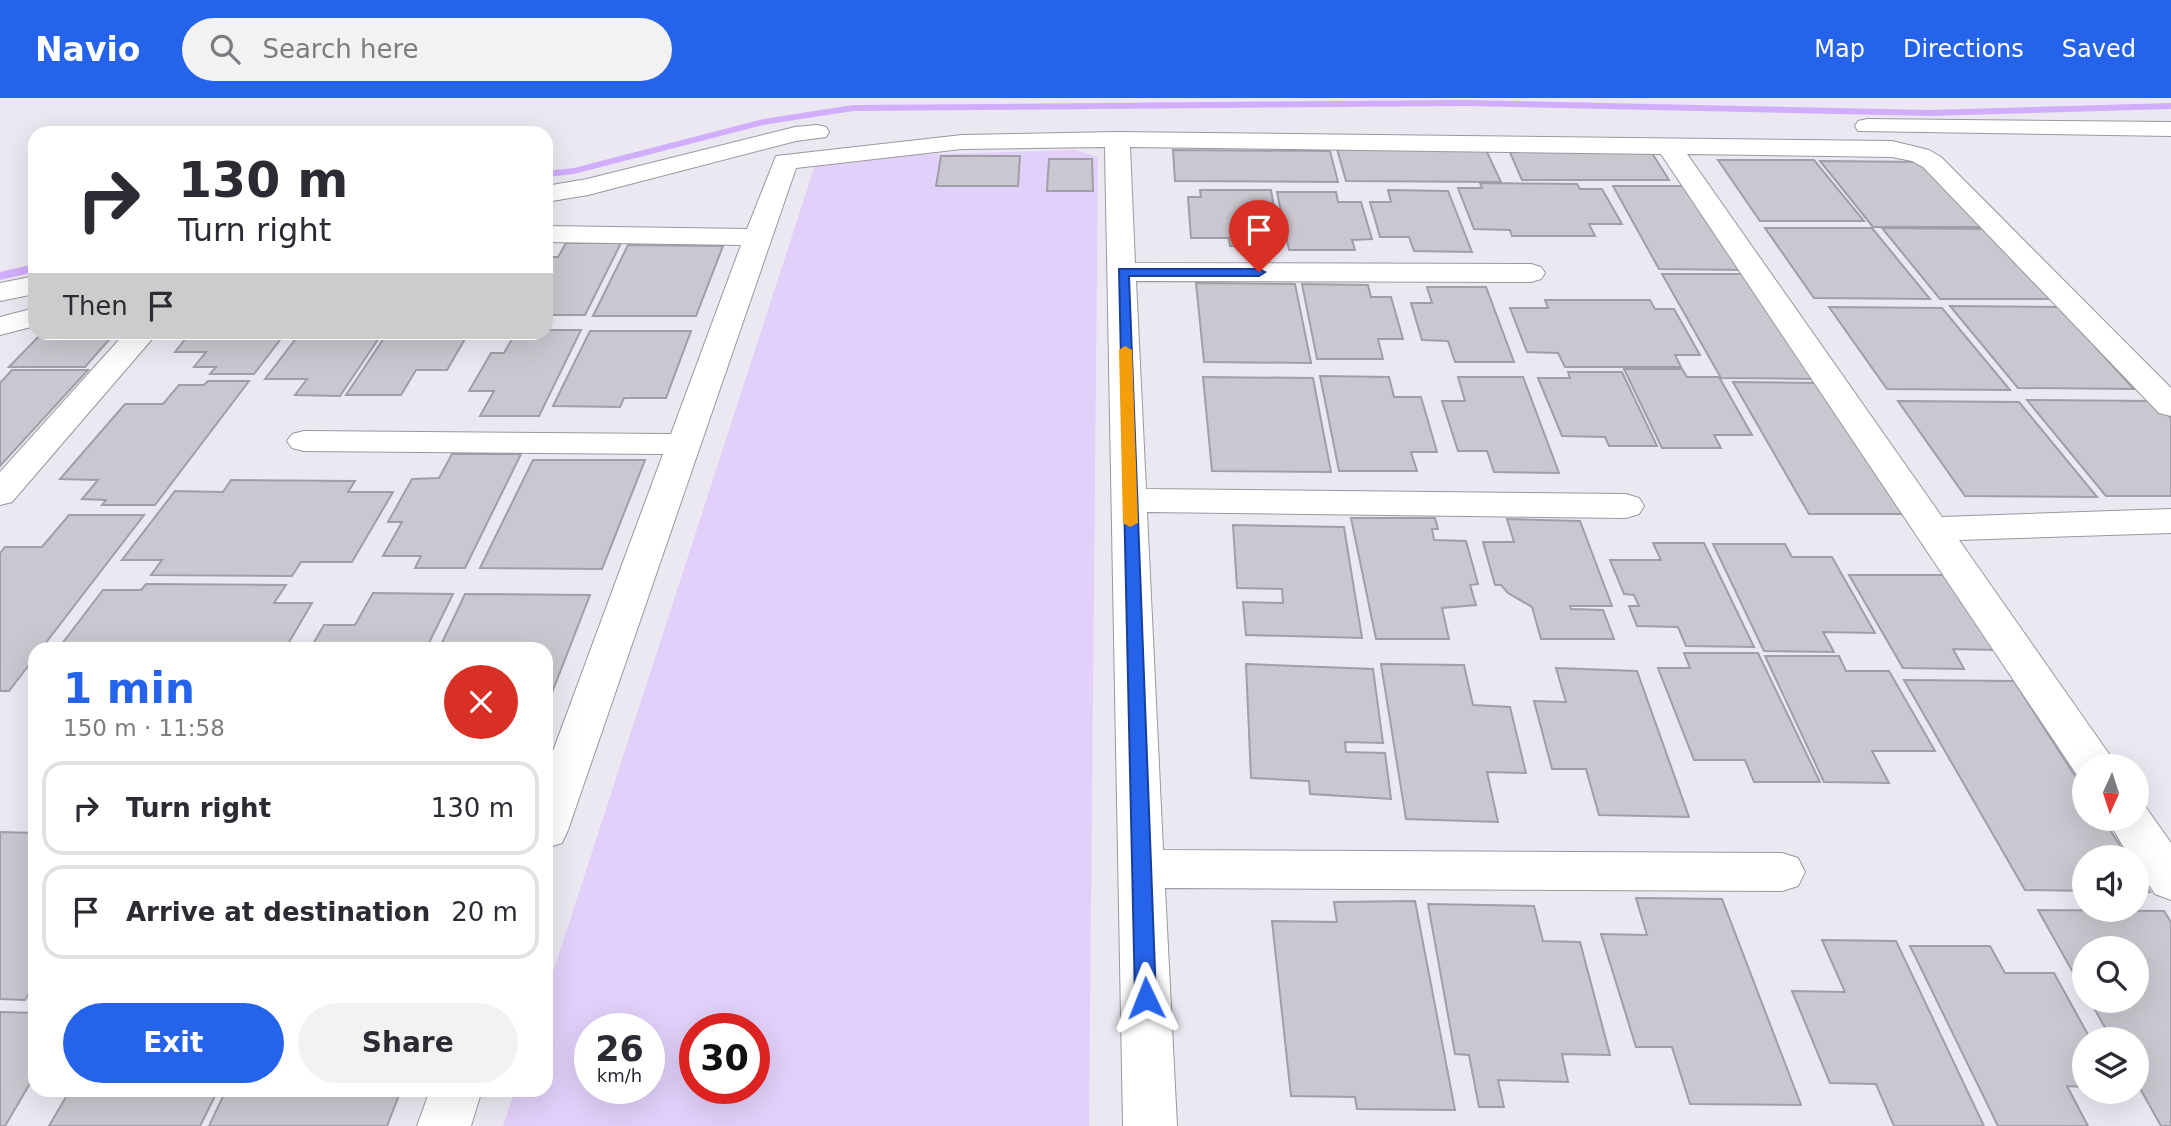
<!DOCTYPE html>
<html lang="en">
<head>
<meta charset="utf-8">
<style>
	:root { --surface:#fff; --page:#f2f2f3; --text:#2b2b33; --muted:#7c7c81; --line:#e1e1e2; --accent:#2563eb }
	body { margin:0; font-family:"DejaVu Sans",sans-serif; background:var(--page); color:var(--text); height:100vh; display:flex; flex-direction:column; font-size:26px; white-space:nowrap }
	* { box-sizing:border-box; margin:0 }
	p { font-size:23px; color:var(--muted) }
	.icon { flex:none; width:38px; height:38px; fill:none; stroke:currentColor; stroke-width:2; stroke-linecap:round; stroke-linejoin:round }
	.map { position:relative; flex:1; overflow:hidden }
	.side { position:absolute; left:28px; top:544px; width:525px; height:455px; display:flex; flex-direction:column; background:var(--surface); border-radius:21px; box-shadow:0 7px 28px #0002 }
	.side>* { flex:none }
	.hud { position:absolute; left:28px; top:28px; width:525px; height:214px; border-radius:21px; box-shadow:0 7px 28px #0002; background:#fff; color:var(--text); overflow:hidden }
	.needle { width:46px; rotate:183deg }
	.tools { position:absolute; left:2072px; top:656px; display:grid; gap:14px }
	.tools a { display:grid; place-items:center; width:77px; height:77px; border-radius:50%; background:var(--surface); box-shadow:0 7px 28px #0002; font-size:35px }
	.speed { position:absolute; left:574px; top:915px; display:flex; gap:14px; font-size:35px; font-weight:700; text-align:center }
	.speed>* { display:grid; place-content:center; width:91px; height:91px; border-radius:50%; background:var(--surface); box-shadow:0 7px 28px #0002; line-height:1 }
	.speed small { font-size:18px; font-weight:400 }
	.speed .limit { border:10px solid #d22; background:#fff; color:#111 }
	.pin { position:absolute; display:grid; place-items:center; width:60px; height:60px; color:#fff; margin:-72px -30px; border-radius:50% 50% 50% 0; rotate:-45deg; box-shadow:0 0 7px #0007 }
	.pin .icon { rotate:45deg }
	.me { position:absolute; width:77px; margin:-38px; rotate:358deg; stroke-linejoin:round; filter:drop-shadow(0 0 5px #0008) }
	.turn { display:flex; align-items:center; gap:24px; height:147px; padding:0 35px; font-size:32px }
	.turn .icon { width:91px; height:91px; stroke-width:2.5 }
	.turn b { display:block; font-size:49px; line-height:60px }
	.then { display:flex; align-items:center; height:66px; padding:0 35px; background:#0003; gap:14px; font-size:26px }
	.round { display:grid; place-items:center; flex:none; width:74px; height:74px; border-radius:37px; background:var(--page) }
	.summary { display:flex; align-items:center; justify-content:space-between; height:119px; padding:0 35px }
	h1 { font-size:42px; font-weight:700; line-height:52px; color:var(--accent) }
	.cta { display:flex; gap:14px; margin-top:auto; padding:14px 35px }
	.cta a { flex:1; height:80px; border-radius:42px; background:var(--accent); color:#fff; font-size:28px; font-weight:700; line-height:80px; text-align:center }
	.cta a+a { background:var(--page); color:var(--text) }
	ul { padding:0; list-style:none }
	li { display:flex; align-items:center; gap:21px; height:94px; margin:0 14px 10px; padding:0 21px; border:4px solid var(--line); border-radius:21px }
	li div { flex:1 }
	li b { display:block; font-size:26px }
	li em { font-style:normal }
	header { display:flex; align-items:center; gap:42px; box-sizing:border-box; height:98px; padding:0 35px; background:var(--accent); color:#fff }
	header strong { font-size:33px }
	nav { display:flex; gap:38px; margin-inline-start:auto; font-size:24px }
	.search { width:490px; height:63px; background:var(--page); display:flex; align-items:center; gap:18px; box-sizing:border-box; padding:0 24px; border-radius:38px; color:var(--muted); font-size:26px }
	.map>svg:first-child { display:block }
	.green { fill:#e1d0f9; fill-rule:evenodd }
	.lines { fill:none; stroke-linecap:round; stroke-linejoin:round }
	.stream { fill:#d0aefb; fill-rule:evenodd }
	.building { fill:#cbc7d0; stroke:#a19ea7; stroke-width:2 }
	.minor-casing { stroke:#9b97a0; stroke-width:2 }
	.minor { fill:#fff; fill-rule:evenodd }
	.route { fill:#2563eb; stroke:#184099; stroke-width:2 }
	.slow { fill:#f59e0b }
</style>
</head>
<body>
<header>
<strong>Navio</strong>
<div class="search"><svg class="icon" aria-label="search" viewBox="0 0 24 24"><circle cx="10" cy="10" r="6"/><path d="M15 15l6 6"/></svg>Search here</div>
<nav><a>Map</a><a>Directions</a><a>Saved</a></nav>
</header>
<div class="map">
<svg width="2171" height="1028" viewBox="0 0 2171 1028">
	<rect width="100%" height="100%" fill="#ece8f2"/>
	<path class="green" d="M1075 52 1098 59 1089 1028H503L515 992H546V896L815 67 836 59ZM590 931H649V990H590ZM695 931H754V990H695Z"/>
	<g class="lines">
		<g class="stream">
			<polygon points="1466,2 1930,12 2171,5 2171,11 1930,18 1466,8 853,13 763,27 574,76 546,79 546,73 574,70 763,21 853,7"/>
			<polygon points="35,166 35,174 0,182 0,174"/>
		</g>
	</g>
	<g class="building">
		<polygon points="1337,51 1486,52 1501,84 1346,83"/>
		<polygon points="1173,52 1330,53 1338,84 1175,83"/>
		<polygon points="1509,52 1650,52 1669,82 1522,82"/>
		<polygon points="941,58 1020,58 1018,88 936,88"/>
		<polygon points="1049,61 1092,61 1093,93 1047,93"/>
		<polygon points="1718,62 1814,62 1864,123 1760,123"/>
		<polygon points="1820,63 1925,64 1986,129 1873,129"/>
		<polygon points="1480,85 1577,86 1580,91 1602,91 1622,126 1589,126 1595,138 1512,138 1510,132 1474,131 1458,90 1482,90"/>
		<polygon points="1613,88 1688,88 1743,172 1659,171"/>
		<polygon points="1200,92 1271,92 1281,148 1230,148 1229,140 1191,140 1188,99 1201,99"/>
		<polygon points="1388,92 1448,93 1472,154 1414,153 1409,139 1380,139 1370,104 1391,104"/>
		<polygon points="1277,94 1336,94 1338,104 1361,104 1372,141 1352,142 1355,152 1289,152"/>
		<polygon points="1765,130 1872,130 1930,201 1814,200"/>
		<polygon points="1882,130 1988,131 2054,201 1940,201"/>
		<polygon points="566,145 621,145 585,217 546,217 546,159 558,159"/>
		<polygon points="628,147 723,148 696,218 593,218"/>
		<polygon points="1662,176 1750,176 1819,281 1721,280"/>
		<polygon points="1196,185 1295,186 1311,265 1204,264"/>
		<polygon points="1302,186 1368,187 1371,199 1391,199 1403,241 1378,241 1383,261 1317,261"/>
		<polygon points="1427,189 1486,189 1514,264 1455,264 1448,243 1422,242 1411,205 1432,205"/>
		<polygon points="1545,202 1650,202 1655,211 1674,211 1700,257 1675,257 1681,269 1565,269 1558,255 1527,254 1510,210 1548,210"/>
		<polygon points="1950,208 2059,209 2134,291 2018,290"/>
		<polygon points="1829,209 1942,210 2010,292 1887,291"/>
		<polygon points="546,232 581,232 539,318 480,318 494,293 469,293 491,255 504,255 516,234 546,234"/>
		<polygon points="590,233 691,233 666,300 624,300 620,309 553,308"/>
		<polygon points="43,234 116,234 85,269 9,269"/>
		<polygon points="191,234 286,234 254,276 210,276 216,269 194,269 206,254 175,254"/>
		<polygon points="301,234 383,234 340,298 295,297 307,281 265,281"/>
		<polygon points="388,234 469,234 447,272 416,272 401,297 346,297"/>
		<polygon points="1624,271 1682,271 1687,279 1719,279 1752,337 1714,337 1721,350 1662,350"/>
		<polygon points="12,272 88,272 0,368 0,285"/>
		<polygon points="1568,274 1622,274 1657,348 1609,348 1605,339 1562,338 1538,280 1570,280"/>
		<polygon points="1320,278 1389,279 1394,299 1421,299 1437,354 1411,354 1417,373 1339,373"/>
		<polygon points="1203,279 1313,280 1331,374 1212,373"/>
		<polygon points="1458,279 1523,279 1559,375 1494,374 1487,353 1458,353 1442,303 1465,303"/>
		<polygon points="208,283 249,283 155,407 102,407 106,402 82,401 98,382 60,381 125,306 163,306 179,287 204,287"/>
		<polygon points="1733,284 1827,285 1913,416 1809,416"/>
		<polygon points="2027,302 2154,303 2171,320 2171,398 2106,398"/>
		<polygon points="1898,303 2019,304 2097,399 1965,398"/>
		<polygon points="452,356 521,356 465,470 415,470 421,458 383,458 402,424 388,424 412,381 439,380"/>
		<polygon points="533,362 645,362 602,471 480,470"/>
		<polygon points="231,382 355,383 348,394 393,394 352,464 301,464 292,478 151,477 162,462 122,462 175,393 223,394"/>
		<polygon points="69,417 144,417 41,551 35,551 35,559 9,593 0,593 0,455 5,449 42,449"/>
		<polygon points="1351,420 1435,420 1438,431 1432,431 1434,442 1466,443 1478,486 1470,487 1476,507 1442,510 1449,541 1376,541"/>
		<polygon points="1507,421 1580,423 1612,508 1570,508 1571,511 1603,512 1614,541 1541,541 1532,509 1508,495 1501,487 1495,487 1483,444 1514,444"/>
		<polygon points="1233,427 1344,429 1362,540 1246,537 1243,504 1283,505 1282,491 1237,490"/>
		<polygon points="1653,445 1704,445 1754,549 1686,548 1678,529 1637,528 1629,508 1639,508 1634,497 1624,496 1610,462 1661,462"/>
		<polygon points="1713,446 1785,446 1792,459 1832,459 1875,535 1823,534 1834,554 1764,553"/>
		<polygon points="1849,477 1947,477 1995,552 1953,551 1964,571 1903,570"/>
		<polygon points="146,486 286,487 274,505 312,505 285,551 58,551 103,492 141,492"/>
		<polygon points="373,495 453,496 426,551 310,551 324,527 355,527"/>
		<polygon points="465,496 590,497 546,610 546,551 439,551"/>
		<polygon points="1684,555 1758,555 1820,684 1754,684 1745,662 1694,662 1658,570 1690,570"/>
		<polygon points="1765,558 1839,558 1846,573 1889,573 1935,653 1872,653 1889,685 1824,684"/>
		<polygon points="1246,566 1373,571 1383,645 1345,644 1346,654 1385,655 1391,701 1310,696 1309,683 1251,680"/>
		<polygon points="1381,566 1464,567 1473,607 1510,609 1526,675 1487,674 1498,724 1406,721"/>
		<polygon points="1556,570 1637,573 1689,719 1599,717 1586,671 1552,671 1534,603 1566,604"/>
		<polygon points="1904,582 2014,583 2084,692 2084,721 2103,721 2128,760 2084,760 2084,793 2025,792"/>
		<polygon points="0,734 35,735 35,885 25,902 0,901"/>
		<polygon points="2137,773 2150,794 2137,794"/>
		<polygon points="1636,800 1722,801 1801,1007 1690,1006 1672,949 1636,949 1601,836 1647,837"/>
		<polygon points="1415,803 1455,1012 1357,1011 1355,999 1291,998 1272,823 1337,824 1334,804"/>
		<polygon points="1428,806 1534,808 1543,843 1580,844 1610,957 1562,956 1568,984 1498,982 1504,1009 1479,1009 1469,957 1455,956"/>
		<polygon points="2038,812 2164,813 2171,824 2171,1028 2161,1028 2137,985 2137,942 2112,942 2090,903 2137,903 2137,850 2084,850 2084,894"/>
		<polygon points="1822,842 1896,843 1984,1028 1894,1028 1876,986 1830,985 1792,893 1845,894"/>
		<polygon points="1910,848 1990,848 2005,875 2054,875 2091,942 2084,942 2084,989 2067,988 2088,1028 1998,1028"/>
		<polygon points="0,914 35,915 35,977 5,1028 0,1028"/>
		<polygon points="70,992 218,992 200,1028 49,1028"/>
		<polygon points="226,992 401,992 387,1028 209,1028"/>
	</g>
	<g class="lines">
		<defs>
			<g id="minor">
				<polygon points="1867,21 2171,24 2171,38 1858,33 1855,28 1858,23"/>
				<polygon points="817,27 826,29 829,34 826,39 796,43 588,97 546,104 546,88 587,81 795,29"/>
				<polygon points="1117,34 1892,43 1929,52 1941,59 2171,290 2171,318 2159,315 1923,69 1912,63 1892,59 1687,56 1942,419 2171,411 2171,435 1959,442 2109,656 2115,668 2084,668 2084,682 2079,680 1661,56 1130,49 1135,165 1531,166 1541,169 1545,175 1541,181 1531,184 1136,183 1146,391 1626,396 1639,400 1644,408 1639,416 1626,420 1147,414 1163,752 1782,755 1798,760 1805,774 1798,788 1782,793 1165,790 1177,1028 1123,1028 1105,49 962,51 796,70 568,732 562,745 546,750 546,672 663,356 304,353 292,350 287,343 292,336 304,333 671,336 741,147 546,144 546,128 747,131 776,58 962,37"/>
				<polygon points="35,178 35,196 0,203 0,185"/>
				<polygon points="35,210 35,228 0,237 0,219"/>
				<polygon points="126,234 158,234 12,404 0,407 0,374"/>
				<polygon points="2137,705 2145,708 2171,745 2171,802 2155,796 2137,769 2137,760 2130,760 2107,721 2137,721"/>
				<polygon points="430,992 482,992 471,1028 417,1028"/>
			</g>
		</defs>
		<use href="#minor" class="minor-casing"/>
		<use href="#minor" class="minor"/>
	</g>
	<polygon class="route" points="1119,171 1259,171 1265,174 1259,178 1129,178 1156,900 1153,906 1146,909 1138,906 1135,900"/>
	<polygon class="slow" points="1125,248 1132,252 1138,425 1130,429 1123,425 1119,252"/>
</svg>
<div class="tools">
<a><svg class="needle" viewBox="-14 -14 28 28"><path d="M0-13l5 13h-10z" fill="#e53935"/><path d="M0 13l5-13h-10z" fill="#7c7c81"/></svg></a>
<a><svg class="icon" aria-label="sound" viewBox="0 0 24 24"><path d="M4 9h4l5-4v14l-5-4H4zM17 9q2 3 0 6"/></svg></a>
<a><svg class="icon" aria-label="search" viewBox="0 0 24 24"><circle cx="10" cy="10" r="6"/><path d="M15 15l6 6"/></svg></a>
<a><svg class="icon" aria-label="layers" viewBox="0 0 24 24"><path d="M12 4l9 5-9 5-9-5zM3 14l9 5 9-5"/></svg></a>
</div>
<div class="speed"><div>26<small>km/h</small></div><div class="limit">30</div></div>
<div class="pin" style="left:1259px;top:174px;background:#d93025"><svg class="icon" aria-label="arrive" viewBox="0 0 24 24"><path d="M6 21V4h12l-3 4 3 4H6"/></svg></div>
<svg class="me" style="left:1146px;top:900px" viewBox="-20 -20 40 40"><path d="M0-17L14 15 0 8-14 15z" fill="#2563eb" stroke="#fff" stroke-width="4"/></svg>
<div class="hud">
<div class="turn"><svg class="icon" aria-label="right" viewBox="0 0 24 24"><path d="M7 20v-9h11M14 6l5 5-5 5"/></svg><div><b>130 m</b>Turn right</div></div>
<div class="then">Then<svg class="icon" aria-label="arrive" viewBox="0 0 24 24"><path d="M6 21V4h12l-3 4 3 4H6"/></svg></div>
</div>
<section class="side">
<div class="summary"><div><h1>1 min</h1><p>150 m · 11:58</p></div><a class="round" style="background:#d93025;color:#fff"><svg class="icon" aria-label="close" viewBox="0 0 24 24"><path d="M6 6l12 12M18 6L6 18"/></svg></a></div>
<ul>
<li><svg class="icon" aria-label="right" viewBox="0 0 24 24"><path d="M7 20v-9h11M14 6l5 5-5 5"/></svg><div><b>Turn right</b></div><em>130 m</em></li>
<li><svg class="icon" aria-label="arrive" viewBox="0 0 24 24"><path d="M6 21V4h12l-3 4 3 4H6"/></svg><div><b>Arrive at destination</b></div><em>20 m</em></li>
</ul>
<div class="cta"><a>Exit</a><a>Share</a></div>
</section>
</div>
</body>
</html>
